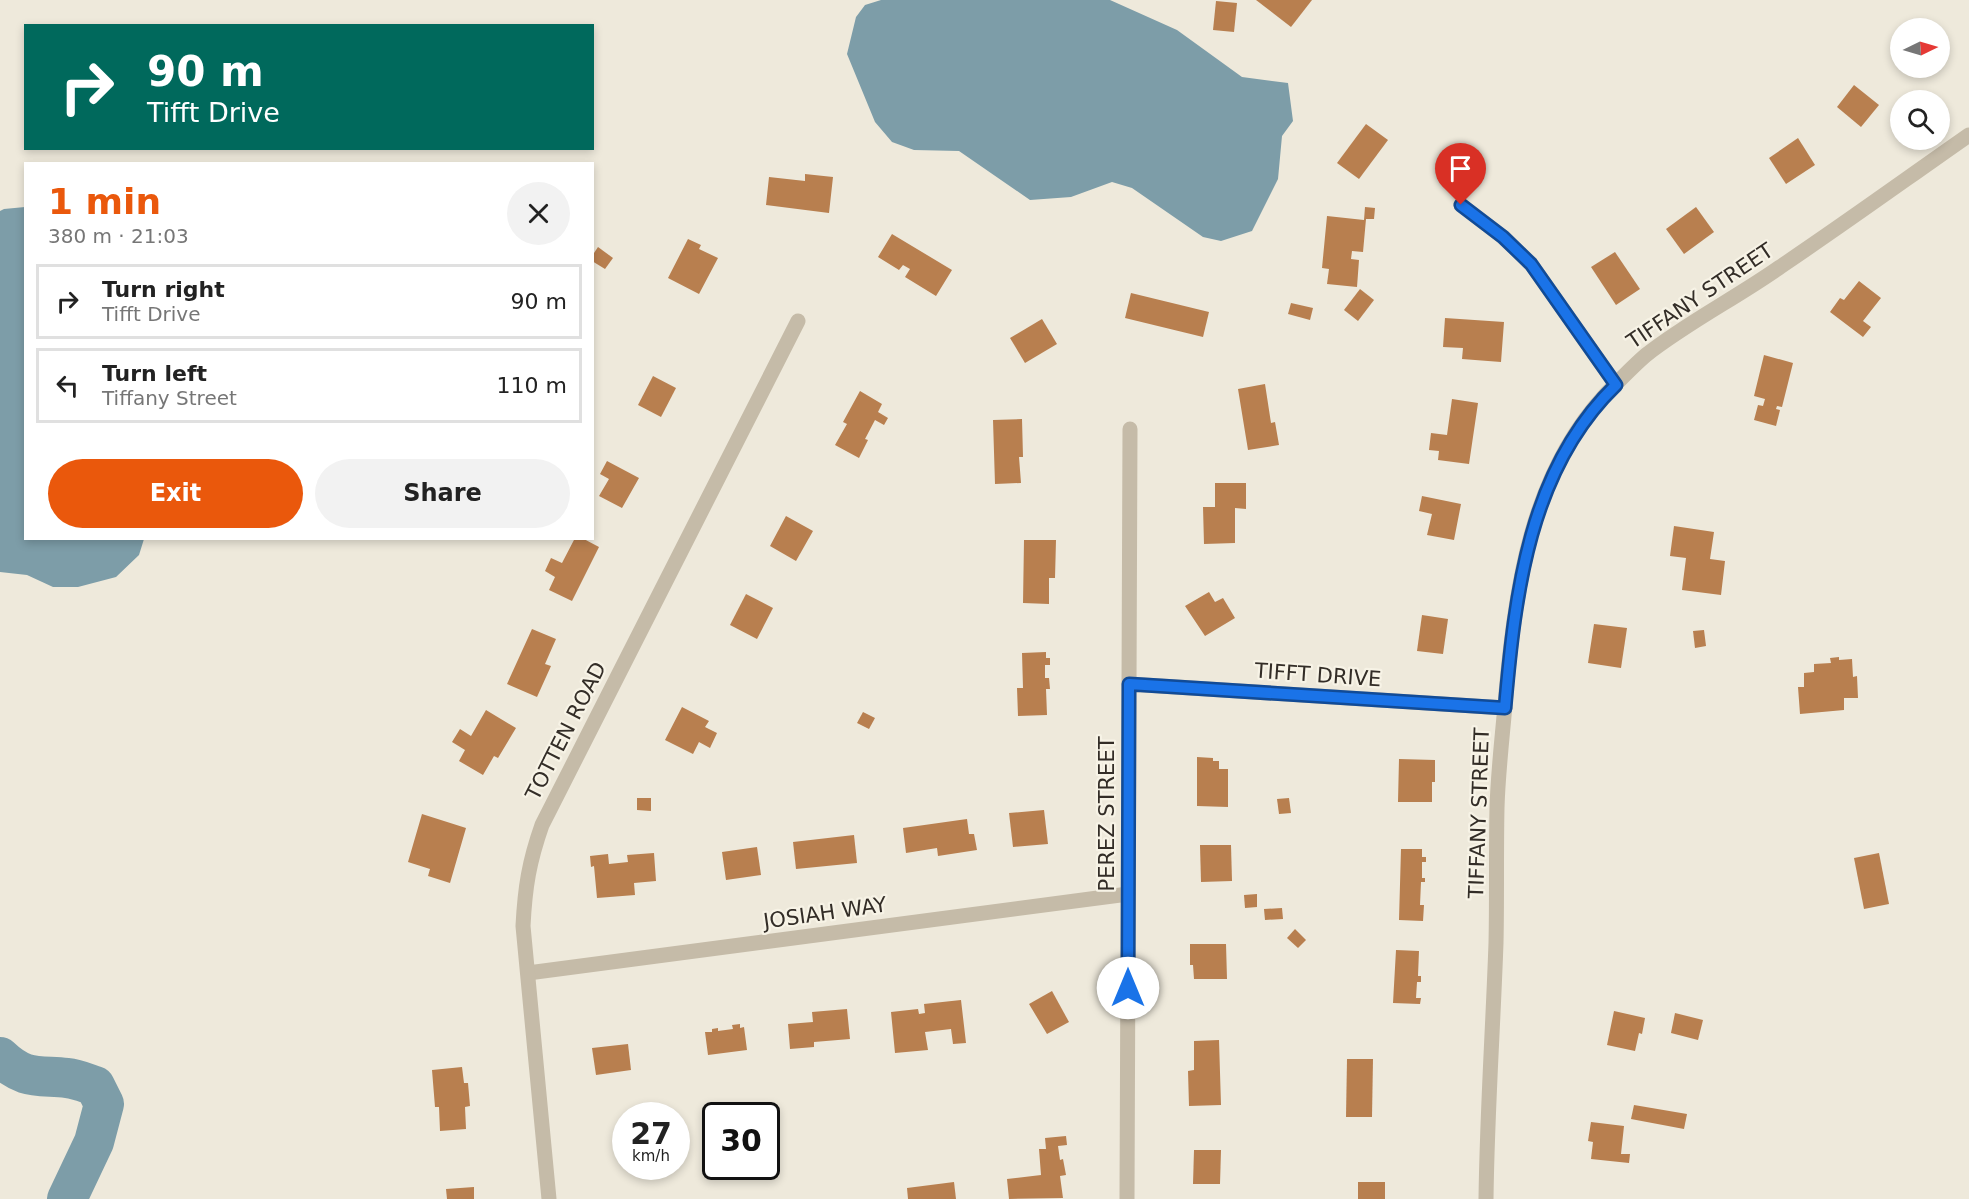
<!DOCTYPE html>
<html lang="en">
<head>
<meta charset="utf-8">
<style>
	:root { --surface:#fff; --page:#f2f2f2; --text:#222; --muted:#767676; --line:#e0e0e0; --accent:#ea580c }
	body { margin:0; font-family:"DejaVu Sans",sans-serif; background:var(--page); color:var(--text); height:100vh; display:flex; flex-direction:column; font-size:22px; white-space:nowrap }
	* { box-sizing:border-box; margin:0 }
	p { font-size:20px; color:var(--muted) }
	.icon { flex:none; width:33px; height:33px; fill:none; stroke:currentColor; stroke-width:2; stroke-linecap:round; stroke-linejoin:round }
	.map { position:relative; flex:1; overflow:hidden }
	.side { position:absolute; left:24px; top:162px; width:570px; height:378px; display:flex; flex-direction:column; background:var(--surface); border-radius:0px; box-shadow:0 3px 9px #0003 }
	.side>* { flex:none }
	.banner { position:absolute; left:24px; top:24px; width:570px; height:126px; border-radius:0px; box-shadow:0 3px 9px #0003; background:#00695c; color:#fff; overflow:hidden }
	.needle { width:39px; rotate:85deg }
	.fabs { position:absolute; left:1890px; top:18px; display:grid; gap:12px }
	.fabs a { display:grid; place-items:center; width:60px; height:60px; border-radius:50%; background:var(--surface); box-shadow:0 3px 9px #0003; font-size:30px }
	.speed { position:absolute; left:612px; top:1102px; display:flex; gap:12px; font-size:30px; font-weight:700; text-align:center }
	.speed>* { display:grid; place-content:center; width:78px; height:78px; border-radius:50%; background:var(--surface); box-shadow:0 3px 9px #0003; line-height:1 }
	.speed small { font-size:15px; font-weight:400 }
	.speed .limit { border:3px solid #111; border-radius:9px; background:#fff; color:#111 }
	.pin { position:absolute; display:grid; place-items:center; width:51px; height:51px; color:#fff; margin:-62px -26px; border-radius:50% 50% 50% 0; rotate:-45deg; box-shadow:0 0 6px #0007 }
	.pin .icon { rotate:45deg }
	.me { position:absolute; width:66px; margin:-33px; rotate:0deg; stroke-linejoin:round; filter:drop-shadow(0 0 4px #0008) }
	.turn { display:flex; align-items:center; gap:21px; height:126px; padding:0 24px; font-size:27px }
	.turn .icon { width:78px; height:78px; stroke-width:2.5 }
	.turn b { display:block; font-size:42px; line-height:51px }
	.round { display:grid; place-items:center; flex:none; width:63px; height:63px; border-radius:32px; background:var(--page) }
	.head { display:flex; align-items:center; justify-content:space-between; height:102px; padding:0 24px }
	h1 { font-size:36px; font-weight:800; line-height:45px; color:var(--accent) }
	.action { display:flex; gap:12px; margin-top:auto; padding:12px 24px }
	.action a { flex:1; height:69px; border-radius:36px; background:var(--accent); color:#fff; font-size:24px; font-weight:800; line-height:69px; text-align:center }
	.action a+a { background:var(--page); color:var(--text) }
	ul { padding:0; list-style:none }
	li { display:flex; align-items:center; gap:18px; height:75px; margin:0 12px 9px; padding:0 12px; border:3px solid var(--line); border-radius:0px }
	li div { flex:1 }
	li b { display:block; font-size:22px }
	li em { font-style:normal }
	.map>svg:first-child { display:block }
	.water { fill:#7d9da8 }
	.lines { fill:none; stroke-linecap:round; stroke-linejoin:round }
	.river { stroke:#7d9da8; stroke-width:40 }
	.building { fill:#b87f4f }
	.minor { stroke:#c5bba8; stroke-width:15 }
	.tertiary { stroke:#c5bba8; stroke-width:15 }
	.route-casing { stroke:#114b97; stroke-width:15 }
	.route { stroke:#1a73e8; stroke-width:10 }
	.labels { text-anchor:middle; stroke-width:4.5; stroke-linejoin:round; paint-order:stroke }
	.street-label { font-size:21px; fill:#332d27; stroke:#f7f3e6 }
</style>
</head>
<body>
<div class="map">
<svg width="1969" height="1199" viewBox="0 0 1969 1199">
	<rect width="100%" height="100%" fill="#eee9db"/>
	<g class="water">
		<polygon points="881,0 1110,0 1177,30 1242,77 1288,83 1293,121 1282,136 1278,179 1252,231 1221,241 1203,237 1132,188 1112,182 1071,197 1030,200 959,151 914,150 892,142 875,122 847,54 856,17 865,5"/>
		<polygon points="25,207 26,538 144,539 139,555 116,577 78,587 53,587 27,575 0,572 0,211 4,209"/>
	</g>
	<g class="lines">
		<path class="river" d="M0 1057C24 1080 37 1075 67 1078 77 1079 86 1083 95 1086L104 1104 94 1142 67 1199"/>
	</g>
	<g class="building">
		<polygon points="1256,0 1312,0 1291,27"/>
		<polygon points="1216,1 1237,3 1234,32 1213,30"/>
		<polygon points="1854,85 1879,105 1861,127 1837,107"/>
		<polygon points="1366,124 1388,140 1359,179 1337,163"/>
		<polygon points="1798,138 1815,165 1786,184 1769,158"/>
		<polygon points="805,174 833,177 829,213 766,205 769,177 805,181"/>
		<polygon points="1365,207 1375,208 1374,219 1366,219 1363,252 1352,251 1351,259 1359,260 1357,287 1327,284 1329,269 1322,268 1327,216 1364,220"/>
		<polygon points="1696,207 1714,232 1684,254 1666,229"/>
		<polygon points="892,234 952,270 936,296 905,277 910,269 903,265 899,270 878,257"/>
		<polygon points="688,239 701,245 699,249 718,258 699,294 668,278"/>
		<polygon points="598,247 613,258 605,269 592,261 592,256"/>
		<polygon points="1615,252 1640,289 1616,305 1591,267"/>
		<polygon points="1859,281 1881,298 1863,321 1871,327 1863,337 1830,312 1840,298 1844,300"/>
		<polygon points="1360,289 1374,300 1358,321 1344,310"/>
		<polygon points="1131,293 1209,312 1203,337 1125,318"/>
		<polygon points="1291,303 1313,308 1310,320 1288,314"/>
		<polygon points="1445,318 1504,322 1501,362 1462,359 1463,348 1443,347"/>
		<polygon points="1042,319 1057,344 1025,363 1010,338"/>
		<polygon points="1764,355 1793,363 1782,407 1777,406 1776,409 1780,410 1776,426 1754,420 1758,405 1763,406 1765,399 1754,396"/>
		<polygon points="653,376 676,388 661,417 638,405"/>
		<polygon points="1265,384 1271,423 1275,422 1279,445 1248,450 1238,389"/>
		<polygon points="860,391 882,404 878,412 888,418 884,425 875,420 865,439 868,440 859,458 835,445 847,424 843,422"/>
		<polygon points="1452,399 1478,403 1469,464 1438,460 1439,451 1429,450 1431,433 1447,435"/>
		<polygon points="1022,419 1023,457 1019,457 1021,483 995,484 993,420"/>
		<polygon points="607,461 639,478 622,508 599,496 609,479 600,474"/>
		<polygon points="1215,483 1246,483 1246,509 1235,508 1235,543 1204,544 1203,507 1215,507"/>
		<polygon points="1422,496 1461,504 1454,540 1427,535 1432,514 1419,511"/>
		<polygon points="786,516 813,531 796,561 770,546"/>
		<polygon points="1674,526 1714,532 1710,559 1725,561 1721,595 1682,590 1686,558 1670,556"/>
		<polygon points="575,538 582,538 599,547 572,601 549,590 555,577 545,571 551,558 562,563"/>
		<polygon points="1024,540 1056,540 1055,578 1049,578 1049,604 1023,603"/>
		<polygon points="1209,592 1215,602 1223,598 1235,618 1205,636 1185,606"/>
		<polygon points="746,594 773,608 757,639 730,625"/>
		<polygon points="1422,615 1448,619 1443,654 1417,651"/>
		<polygon points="1594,624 1627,628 1621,668 1588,663"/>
		<polygon points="532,629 556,639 545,664 551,666 537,697 507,684"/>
		<polygon points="1704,630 1706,646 1695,648 1693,631"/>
		<polygon points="1046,652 1046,658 1050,658 1050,665 1045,665 1045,678 1049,678 1050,689 1046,689 1047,715 1018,716 1017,688 1023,688 1022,653"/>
		<polygon points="1839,657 1839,660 1852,659 1853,677 1857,676 1858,698 1844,698 1844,710 1800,714 1798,687 1804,687 1804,673 1814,672 1814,664 1831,663 1830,658"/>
		<polygon points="682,707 709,721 705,727 717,733 710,748 699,742 693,754 665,740"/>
		<polygon points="486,710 516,728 498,758 494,756 483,775 459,761 465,750 452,742 460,729 471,736"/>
		<polygon points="863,712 875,718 869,729 857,723"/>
		<polygon points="1197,757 1213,758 1213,761 1219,761 1219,769 1228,769 1228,807 1197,806"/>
		<polygon points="1399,759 1435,760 1435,782 1432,782 1432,802 1398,802"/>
		<polygon points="637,798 651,798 651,811 637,810"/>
		<polygon points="1289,798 1291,813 1279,814 1277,799"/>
		<polygon points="1044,810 1048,844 1013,847 1009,813"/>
		<polygon points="422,814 466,828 450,883 428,876 430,869 408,862"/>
		<polygon points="967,819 969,834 974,834 977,850 938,856 937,848 906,853 903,828"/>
		<polygon points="854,835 857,863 796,869 793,842"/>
		<polygon points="1200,845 1231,845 1232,881 1201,882"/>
		<polygon points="757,847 761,875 726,880 722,852"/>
		<polygon points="1401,849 1422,849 1422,857 1426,857 1426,862 1422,862 1422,878 1425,878 1425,882 1421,882 1420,905 1424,905 1423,921 1399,920"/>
		<polygon points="654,853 656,881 634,883 635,895 597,898 594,866 591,867 590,856 608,854 609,864 628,862 627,855"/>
		<polygon points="1879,853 1889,904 1864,909 1854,858"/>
		<polygon points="1257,894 1257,907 1245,908 1244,895"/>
		<polygon points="1282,908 1283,919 1265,920 1264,909"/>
		<polygon points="1295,929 1306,940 1298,948 1287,938"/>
		<polygon points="1190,944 1226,944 1227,979 1194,979 1193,965 1190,965"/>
		<polygon points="1396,950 1419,951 1418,976 1421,976 1421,982 1417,982 1416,998 1421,998 1420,1004 1393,1003"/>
		<polygon points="1052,991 1069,1022 1047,1034 1029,1004"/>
		<polygon points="961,1000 966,1043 953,1044 951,1029 925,1032 928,1050 895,1053 891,1012 918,1009 919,1014 925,1013 924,1004"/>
		<polygon points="847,1009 850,1039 814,1042 814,1047 790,1049 788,1024 813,1022 812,1012"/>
		<polygon points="1614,1011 1645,1018 1642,1034 1639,1033 1635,1051 1607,1045"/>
		<polygon points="1675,1013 1703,1020 1698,1040 1671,1033"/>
		<polygon points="740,1024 740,1028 744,1027 747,1050 708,1055 705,1032 712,1032 712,1029 718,1028 718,1031 733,1029 732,1025"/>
		<polygon points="1219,1040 1221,1105 1189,1106 1188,1071 1194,1070 1194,1041"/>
		<polygon points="628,1044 631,1070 596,1075 592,1048"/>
		<polygon points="1347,1059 1373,1059 1372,1117 1346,1117"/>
		<polygon points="462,1067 464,1083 468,1083 470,1106 465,1107 466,1129 440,1131 439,1107 435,1107 432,1070"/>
		<polygon points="1634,1105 1687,1114 1684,1129 1631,1119"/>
		<polygon points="1591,1122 1624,1126 1621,1154 1630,1154 1629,1163 1591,1159 1593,1142 1588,1141"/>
		<polygon points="1066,1136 1067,1145 1058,1146 1060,1160 1063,1159 1066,1175 1060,1176 1063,1198 1009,1199 1007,1179 1041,1175 1039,1149 1046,1149 1045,1138"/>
		<polygon points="1194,1150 1221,1150 1220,1184 1193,1184"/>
		<polygon points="954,1182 956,1199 908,1199 907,1188"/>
		<rect x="1358" y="1182" width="27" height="17"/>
		<polygon points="474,1187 474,1199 447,1199 446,1189"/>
	</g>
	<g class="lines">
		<g class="minor">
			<polyline points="1461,205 1503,237 1531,264 1616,385"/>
			<polyline points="1129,684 1505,708"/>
			<polyline points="528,973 1128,894"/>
			<path d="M549 1199 523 926C525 887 529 862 542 825L798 321"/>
			<polyline points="1127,1199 1130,429"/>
		</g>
		<path class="tertiary" d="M1486 1199C1487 1114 1493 1028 1496 943 1497 898 1496 853 1497 808 1498 770 1503 732 1506 693 1515 589 1531 475 1605 395 1618 382 1632 367 1646 355 1688 322 1736 298 1780 267 1844 224 1906 179 1969 135"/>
	</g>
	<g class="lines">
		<defs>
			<path id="route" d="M1128 988 1129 684 1505 708C1515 594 1529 469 1616 385L1531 264 1503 237 1461 205"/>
		</defs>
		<use href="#route" class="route-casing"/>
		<use href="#route" class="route"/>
	</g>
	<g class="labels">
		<g class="street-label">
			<text transform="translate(1700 296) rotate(-34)" y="7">TIFFANY STREET</text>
			<text transform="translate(1318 675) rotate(4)" y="7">TIFFT DRIVE</text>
			<text transform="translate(566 731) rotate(-63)" y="7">TOTTEN ROAD</text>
			<text transform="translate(1479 813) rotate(-88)" y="7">TIFFANY STREET</text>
			<text transform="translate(1107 814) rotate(-90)" y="7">PEREZ STREET</text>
			<text transform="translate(825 913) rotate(-8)" y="7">JOSIAH WAY</text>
		</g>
	</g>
</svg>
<div class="fabs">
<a><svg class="needle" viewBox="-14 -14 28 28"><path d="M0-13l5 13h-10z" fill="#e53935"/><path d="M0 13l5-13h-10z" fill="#767676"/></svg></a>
<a><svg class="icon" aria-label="search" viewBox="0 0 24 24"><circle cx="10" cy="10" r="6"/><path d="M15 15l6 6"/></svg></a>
</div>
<div class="speed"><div>27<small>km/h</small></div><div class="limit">30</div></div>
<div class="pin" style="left:1461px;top:205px;background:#d93025"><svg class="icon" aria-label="arrive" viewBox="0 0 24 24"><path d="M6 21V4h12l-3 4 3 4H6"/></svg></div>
<svg class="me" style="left:1128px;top:988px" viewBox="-20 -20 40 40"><circle r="19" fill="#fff"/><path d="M0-13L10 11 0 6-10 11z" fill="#1a73e8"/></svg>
<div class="banner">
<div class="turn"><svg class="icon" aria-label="right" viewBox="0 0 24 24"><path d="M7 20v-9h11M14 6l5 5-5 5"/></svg><div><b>90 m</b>Tifft Drive</div></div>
</div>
<section class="side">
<div class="head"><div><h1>1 min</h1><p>380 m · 21:03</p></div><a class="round"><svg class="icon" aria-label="close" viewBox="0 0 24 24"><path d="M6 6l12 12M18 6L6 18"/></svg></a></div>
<ul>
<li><svg class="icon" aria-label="right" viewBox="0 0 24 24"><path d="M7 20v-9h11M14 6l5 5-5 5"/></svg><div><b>Turn right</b><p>Tifft Drive</p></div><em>90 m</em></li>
<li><svg class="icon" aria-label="left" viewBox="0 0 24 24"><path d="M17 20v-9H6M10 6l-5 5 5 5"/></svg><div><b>Turn left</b><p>Tiffany Street</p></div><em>110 m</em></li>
</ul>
<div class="action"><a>Exit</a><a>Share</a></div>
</section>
</div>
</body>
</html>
